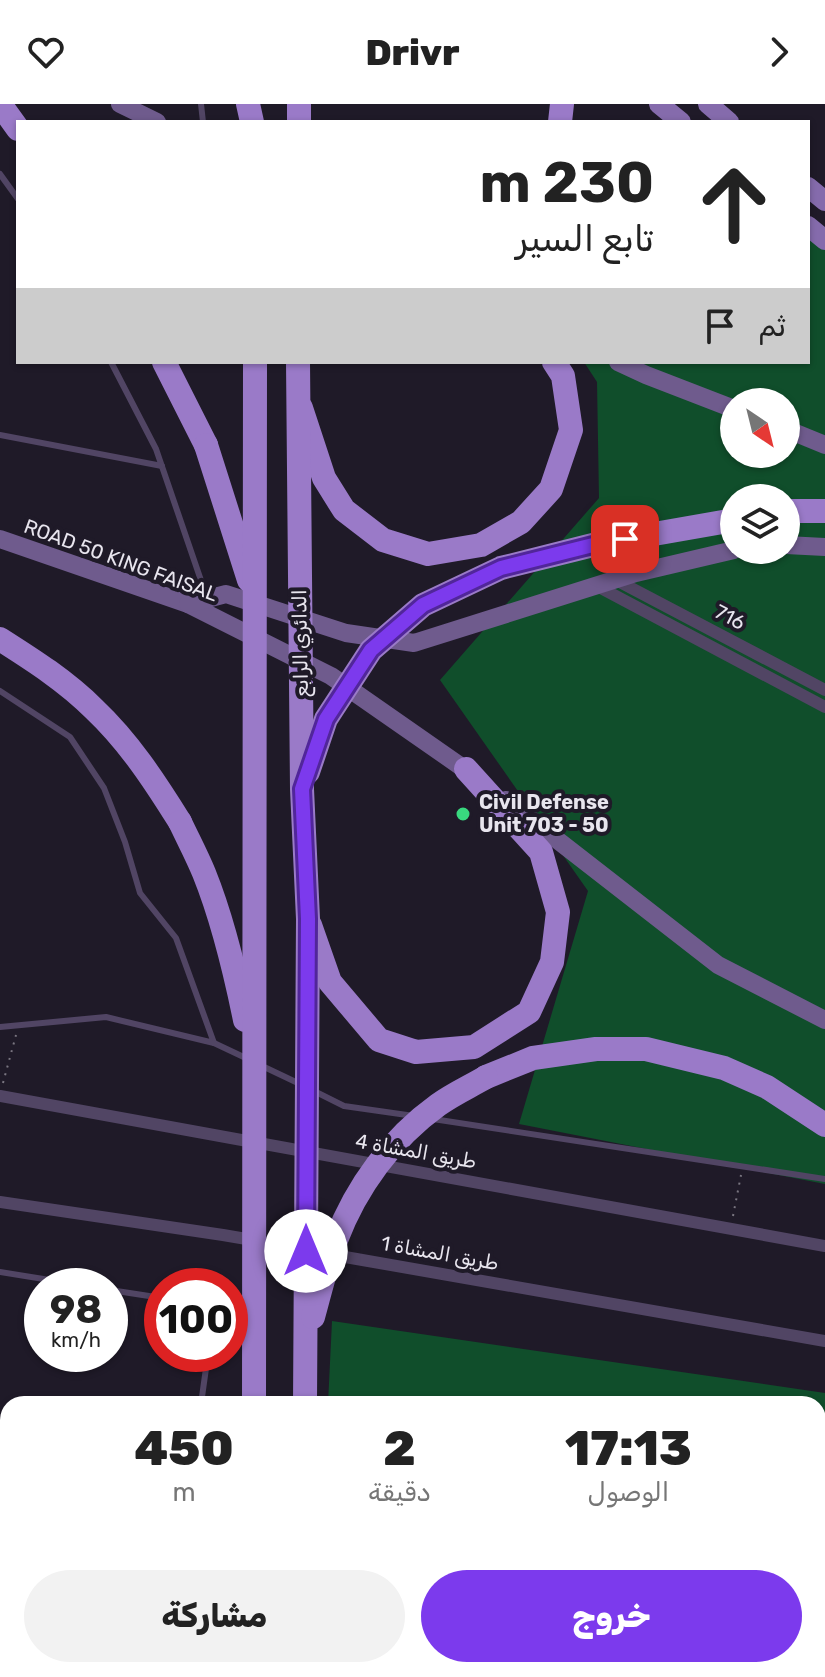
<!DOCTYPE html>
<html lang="ar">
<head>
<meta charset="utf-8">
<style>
	:root { --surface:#fff; --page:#f2f2f2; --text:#222; --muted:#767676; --accent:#7c3aed }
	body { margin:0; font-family:Rubik,"Noto Sans Arabic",sans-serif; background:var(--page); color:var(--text); direction:rtl; height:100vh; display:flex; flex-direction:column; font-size:30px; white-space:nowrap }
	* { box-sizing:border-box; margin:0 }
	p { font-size:26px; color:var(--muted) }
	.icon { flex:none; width:44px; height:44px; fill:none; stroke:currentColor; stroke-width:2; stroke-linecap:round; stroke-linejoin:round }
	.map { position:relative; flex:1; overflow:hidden; direction:ltr }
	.sheet { position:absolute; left:0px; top:1292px; width:826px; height:282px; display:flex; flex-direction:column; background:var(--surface); border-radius:24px 24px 0 0; box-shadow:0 2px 6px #0004; direction:rtl }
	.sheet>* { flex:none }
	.top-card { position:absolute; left:16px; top:16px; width:794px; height:244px; border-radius:0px; box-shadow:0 2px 6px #0004; direction:rtl; background:#fff; color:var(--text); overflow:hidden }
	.needle { width:52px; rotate:145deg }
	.fabs { position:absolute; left:720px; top:284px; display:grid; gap:16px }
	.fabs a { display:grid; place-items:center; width:80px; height:80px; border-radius:50%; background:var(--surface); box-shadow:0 2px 6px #0004; font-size:40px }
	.speed { position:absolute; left:24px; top:1164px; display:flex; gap:16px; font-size:40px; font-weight:700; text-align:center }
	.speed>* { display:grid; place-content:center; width:104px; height:104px; border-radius:50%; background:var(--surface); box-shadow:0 2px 6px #0004; line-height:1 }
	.speed small { font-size:20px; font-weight:400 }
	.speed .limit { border:12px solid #d22; background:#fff; color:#111 }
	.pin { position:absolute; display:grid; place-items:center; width:68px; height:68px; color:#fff; margin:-34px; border-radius:16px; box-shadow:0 4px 12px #0006 }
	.me { position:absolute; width:88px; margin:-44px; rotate:0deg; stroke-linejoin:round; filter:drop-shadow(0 0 6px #0008) }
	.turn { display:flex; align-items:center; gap:28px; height:168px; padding:0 24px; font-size:36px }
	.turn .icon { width:104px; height:104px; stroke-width:2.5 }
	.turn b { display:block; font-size:56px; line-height:68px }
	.then { display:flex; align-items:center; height:76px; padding:0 24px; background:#0003; gap:16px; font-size:30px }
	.eta { display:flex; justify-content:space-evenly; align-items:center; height:136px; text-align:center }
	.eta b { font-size:48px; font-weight:800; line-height:56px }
	.action { display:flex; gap:16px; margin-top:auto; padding:16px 24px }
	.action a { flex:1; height:92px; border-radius:48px; background:var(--accent); color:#fff; font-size:32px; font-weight:800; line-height:92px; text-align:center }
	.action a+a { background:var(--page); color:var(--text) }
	header { display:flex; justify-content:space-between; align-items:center; height:104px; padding:0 24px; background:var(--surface); font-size:36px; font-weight:800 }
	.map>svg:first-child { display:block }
	.green { fill:#104e2b; fill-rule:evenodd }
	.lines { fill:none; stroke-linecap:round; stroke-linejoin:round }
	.path { stroke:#7a7681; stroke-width:2; stroke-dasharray:2 6; stroke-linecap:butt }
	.lane { stroke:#514564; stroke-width:6 }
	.street { stroke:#514564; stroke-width:12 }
	.secondary { stroke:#6f5b8d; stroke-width:18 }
	.primary { stroke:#856bac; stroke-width:20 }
	.highway { stroke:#9a7ac8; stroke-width:24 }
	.highway-bridge { stroke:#9a7ac8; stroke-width:24 }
	.route-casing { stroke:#51269a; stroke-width:20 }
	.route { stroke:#7c3aed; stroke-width:14 }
	.poi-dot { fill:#39d87f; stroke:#1f1a28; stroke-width:3 }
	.labels { text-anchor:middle; stroke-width:8; stroke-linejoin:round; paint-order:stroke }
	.street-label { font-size:20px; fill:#e8e5ee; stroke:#1f1a28 }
	.poi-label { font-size:20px; font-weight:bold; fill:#e8e5ee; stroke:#1f1a28; text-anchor:start }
</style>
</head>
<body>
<header><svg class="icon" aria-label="forward" viewBox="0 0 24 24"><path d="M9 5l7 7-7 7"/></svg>Drivr<svg class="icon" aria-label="heart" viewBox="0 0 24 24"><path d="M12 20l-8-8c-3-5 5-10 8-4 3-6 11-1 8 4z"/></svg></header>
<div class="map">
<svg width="825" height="1573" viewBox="0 0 825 1573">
	<rect width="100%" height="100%" fill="#1f1a28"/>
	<g class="green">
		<path d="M808 131 825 141V1080L519 1020 588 787 440 576 599 394 597 278 584 258H808ZM734 298H786V350H734ZM734 394H786V446H734Z"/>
		<polygon points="332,1217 825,1289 825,1392 818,1391 818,1300 328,1300"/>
		<polygon points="325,1566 436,1566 437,1573 325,1573"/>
		<polygon points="584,1566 774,1566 775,1573 588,1573"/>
	</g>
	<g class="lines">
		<g class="path">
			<polyline points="3,979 16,931"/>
			<polyline points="733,1112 741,1071"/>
		</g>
		<g class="lane">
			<polyline points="201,0 203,18"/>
			<polyline points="0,70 18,95"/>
			<polyline points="111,258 156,345 206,491"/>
			<polyline points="0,331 162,362"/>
			<polyline points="0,587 70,633 104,684 125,738 140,789 176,834 214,939 106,913 0,923"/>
			<polyline points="214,939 250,956"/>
			<polyline points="260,961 300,980"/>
			<polyline points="314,987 344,1002 414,1012"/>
			<polyline points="433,1015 825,1075"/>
			<polyline points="0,1168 87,1182"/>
			<polyline points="110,1186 162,1194"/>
			<polyline points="201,1300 208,1250"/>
			<polyline points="0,1464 8,1465"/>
		</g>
		<g class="street">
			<polyline points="616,476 825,586"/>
			<polyline points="597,482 825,603"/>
			<polyline points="0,992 825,1142"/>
			<polyline points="0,1098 223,1131 310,1146"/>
			<polyline points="328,1150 825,1237"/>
			<polyline points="818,1399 825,1400"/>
			<polyline points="818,1474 825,1416"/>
		</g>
		<g class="secondary">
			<polyline points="120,0 157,18"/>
			<polyline points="618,258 646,271 734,305"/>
			<polyline points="786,325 825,341"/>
			<polyline points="0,435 188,500 331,572 476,673"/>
			<polyline points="786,441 825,443"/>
			<polyline points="188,500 226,490 346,529 414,539 636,469 734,446"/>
			<polyline points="506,696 718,861 825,916"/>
			<polyline points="0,1507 8,1508"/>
			<polyline points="818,1536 825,1537"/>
			<polyline points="444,1566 445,1573"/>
		</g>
		<g class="primary">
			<polyline points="659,0 681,18"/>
			<polyline points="708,0 729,18"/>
			<polyline points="808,83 825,97"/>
			<polyline points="808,122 825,136"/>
		</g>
		<g class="highway">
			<polyline points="0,0 18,25"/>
			<polyline points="248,0 252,18"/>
			<polyline points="299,18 299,0"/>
			<polyline points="560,18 562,0"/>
			<polyline points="164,258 206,341"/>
			<polyline points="301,304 324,374 344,406 383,436 428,450 481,441 521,418 551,385 571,326 563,272 554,258"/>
			<polyline points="786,407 825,407"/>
			<path d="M0 535C33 556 66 577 94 605 129 638 155 678 180 718"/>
			<polyline points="310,821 330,878 379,936 416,948 474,943 529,908 552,858 558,808 541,748 466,665"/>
			<polyline points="486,973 533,954 596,945 646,945 724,964 767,983 825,1021"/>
			<polyline points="304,1566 304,1573"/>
			<polyline points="558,1566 565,1573"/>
			<polyline points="254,1573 254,1566"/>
		</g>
		<g class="highway-bridge">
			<polyline points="298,258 302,685 308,815 305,1300"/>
			<polyline points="206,341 249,476"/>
			<polyline points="308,668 326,615 371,546 423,501 501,464 597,440 734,416"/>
			<path d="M180 718C188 735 197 752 204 769 223 816 235 867 245 916"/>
			<path d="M313 1213C320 1188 326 1161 336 1136 356 1083 392 1034 438 1001 453 990 471 982 486 973"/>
			<polyline points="254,1300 255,258"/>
		</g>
	</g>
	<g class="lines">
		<defs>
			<polyline id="route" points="306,1147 308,815 302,685 326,615 371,546 423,501 501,464 597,440 625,435"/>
		</defs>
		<use href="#route" class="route-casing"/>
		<use href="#route" class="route"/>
	</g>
	<circle class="poi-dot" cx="463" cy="710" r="8"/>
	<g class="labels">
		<g class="street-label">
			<text transform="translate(121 456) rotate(20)" y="7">ROAD 50 KING FAISAL</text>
			<text transform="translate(730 513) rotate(28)" y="7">716</text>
			<text transform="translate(300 539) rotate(-91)" y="7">الدائري الرابع</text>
			<text transform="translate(416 1047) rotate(10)" y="7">طريق المشاة 4</text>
			<text transform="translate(440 1149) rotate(10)" y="7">طريق المشاة 1</text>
		</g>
		<g class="poi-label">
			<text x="479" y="705">Civil Defense<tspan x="479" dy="23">Unit 703 - 50</tspan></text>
		</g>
	</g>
</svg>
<div class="fabs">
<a><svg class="needle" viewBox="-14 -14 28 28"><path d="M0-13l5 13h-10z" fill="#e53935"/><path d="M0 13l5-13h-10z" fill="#767676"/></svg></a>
<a><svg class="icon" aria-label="layers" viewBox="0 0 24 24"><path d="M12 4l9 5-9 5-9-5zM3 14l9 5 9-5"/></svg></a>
</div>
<div class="speed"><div>98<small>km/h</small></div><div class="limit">100</div></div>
<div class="pin" style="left:625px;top:435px;background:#d93025"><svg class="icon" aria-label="arrive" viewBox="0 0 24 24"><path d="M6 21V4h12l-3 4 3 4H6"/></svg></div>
<svg class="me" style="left:306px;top:1147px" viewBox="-20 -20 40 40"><circle r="19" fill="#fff"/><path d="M0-13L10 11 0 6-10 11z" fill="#7c3aed"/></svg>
<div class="top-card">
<div class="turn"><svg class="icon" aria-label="ahead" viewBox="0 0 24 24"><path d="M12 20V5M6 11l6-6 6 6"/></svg><div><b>230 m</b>تابع السير</div></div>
<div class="then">ثم<svg class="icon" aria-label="arrive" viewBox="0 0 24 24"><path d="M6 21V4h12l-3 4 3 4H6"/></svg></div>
</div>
<section class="sheet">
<div class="eta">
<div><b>17:13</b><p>الوصول</p></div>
<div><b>2</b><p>دقيقة</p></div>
<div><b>450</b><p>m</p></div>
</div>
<div class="action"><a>خروج</a><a>مشاركة</a></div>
</section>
</div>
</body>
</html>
